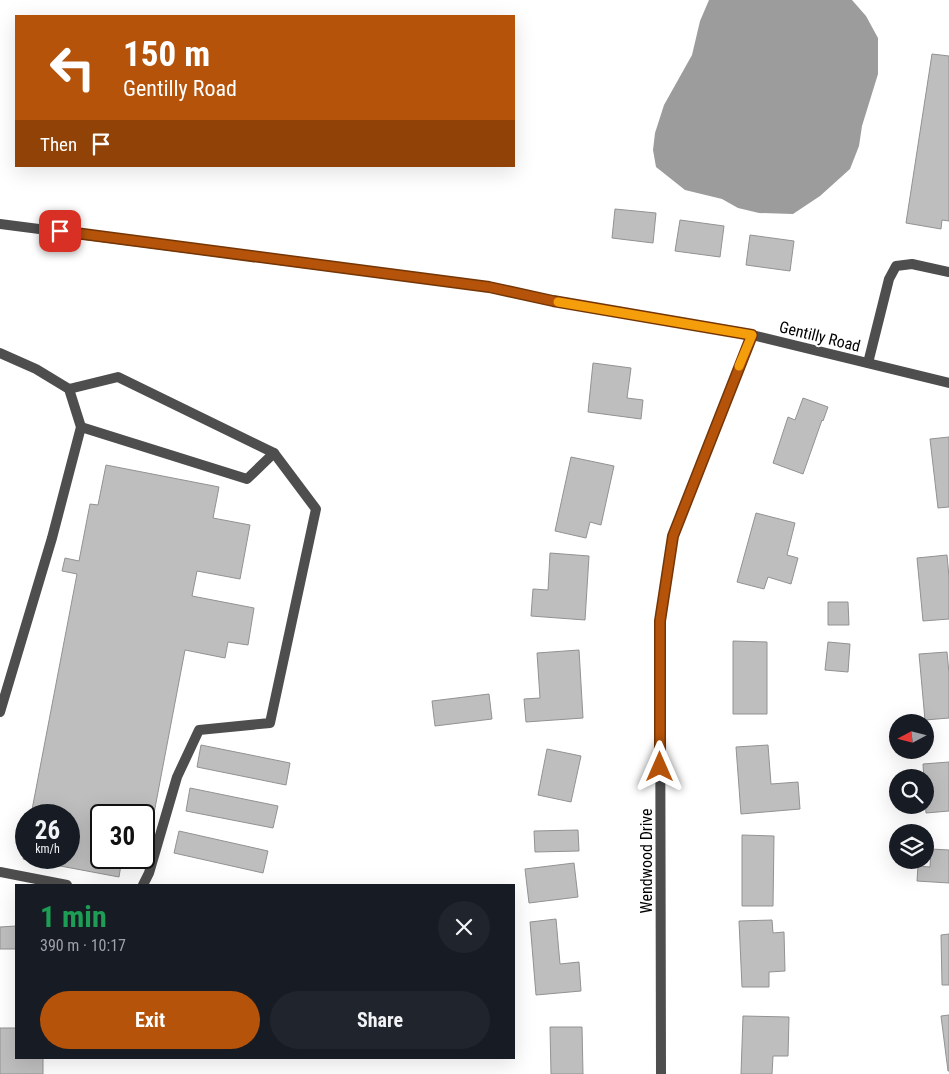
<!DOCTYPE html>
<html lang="en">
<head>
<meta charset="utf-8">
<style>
	:root { --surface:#171b24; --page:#20242c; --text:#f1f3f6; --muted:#9ea1a6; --accent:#b45309 }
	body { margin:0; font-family:"Roboto Condensed",sans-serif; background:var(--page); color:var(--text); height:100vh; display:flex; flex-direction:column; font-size:19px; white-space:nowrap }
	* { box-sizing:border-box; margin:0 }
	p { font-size:16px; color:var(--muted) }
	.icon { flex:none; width:28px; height:28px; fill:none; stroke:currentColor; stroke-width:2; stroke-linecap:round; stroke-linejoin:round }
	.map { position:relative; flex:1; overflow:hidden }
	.sheet { position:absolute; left:15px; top:884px; width:500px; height:175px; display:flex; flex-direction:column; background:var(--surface); border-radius:0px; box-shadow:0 5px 20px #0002 }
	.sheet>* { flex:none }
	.guide { position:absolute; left:15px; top:15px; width:500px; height:152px; border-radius:0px; box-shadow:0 5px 20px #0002; background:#b45309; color:#fff; overflow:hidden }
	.needle { width:32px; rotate:263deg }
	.controls { position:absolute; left:889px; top:714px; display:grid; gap:10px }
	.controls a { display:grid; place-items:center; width:45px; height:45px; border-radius:50%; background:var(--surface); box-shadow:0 5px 20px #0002; font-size:25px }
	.speed { position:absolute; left:15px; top:804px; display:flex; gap:10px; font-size:25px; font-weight:700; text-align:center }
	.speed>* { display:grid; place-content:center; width:65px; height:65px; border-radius:50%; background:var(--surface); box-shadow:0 5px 20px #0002; line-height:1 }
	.speed small { font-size:12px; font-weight:400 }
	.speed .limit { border:2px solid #111; border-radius:8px; background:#fff; color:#111 }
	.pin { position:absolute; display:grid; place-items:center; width:42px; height:42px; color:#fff; margin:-21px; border-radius:10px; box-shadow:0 2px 8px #0006 }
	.me { position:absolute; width:55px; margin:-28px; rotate:0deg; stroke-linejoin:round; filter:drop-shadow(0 0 4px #0008) }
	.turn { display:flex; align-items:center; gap:18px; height:105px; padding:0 25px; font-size:22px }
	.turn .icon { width:65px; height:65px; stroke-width:2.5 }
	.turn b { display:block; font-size:35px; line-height:42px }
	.then { display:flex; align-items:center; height:48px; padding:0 25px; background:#0003; gap:10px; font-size:19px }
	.round { display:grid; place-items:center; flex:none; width:52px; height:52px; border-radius:26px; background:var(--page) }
	.headline { display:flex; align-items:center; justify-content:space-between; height:85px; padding:0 25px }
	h1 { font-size:30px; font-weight:700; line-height:38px; color:#1e9e55 }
	.primary-button { display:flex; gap:10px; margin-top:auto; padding:10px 25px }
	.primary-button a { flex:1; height:58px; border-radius:30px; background:var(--accent); color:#fff; font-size:20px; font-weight:700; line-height:58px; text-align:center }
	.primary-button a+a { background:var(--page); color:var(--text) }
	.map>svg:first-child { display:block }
	.water { fill:#9c9c9c }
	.building { fill:#bebebe; stroke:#929292 }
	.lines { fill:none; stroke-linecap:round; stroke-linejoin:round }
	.service { stroke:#4e4e4e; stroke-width:10 }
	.minor { stroke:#4e4e4e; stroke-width:10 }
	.tertiary { stroke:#4e4e4e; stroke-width:10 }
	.route-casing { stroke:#753606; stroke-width:12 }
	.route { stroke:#b45309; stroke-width:9 }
	.slow { stroke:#f59e0b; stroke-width:9 }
	.labels { text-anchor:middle; stroke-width:4; stroke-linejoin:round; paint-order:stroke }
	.street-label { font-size:16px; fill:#000; stroke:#fff }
</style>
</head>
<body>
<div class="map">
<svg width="949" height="1074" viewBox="0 0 949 1074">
	<rect width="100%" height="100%" fill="#fff"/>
	<polygon class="water" points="709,0 852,0 866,16 878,38 878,74 862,126 859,146 850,169 820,196 793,214 759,213 738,208 722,199 685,190 656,167 653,150 655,133 664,105 692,55 700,21"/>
	<g class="building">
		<polygon points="932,54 949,56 949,221 942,220 941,229 906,223"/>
		<polygon points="615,209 656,213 653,243 612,238"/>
		<polygon points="680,220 724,226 720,257 675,251"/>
		<polygon points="750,235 794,241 790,271 746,265"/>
		<polygon points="593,363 631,368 627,398 643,400 641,419 588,412"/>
		<polygon points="803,398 828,407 823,421 822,420 803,474 773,463 788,417 795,420"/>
		<polygon points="949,437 949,507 938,508 930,439"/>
		<polygon points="571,457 614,466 601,525 590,522 586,538 555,531"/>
		<polygon points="106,465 219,487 213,518 250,525 240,579 197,571 192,596 254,608 248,645 228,642 225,658 185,650 147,850 144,849 144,815 101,815 101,858 122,858 119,877 23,859 26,840 26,858 69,858 69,815 31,815 77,574 62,571 65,558 79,561 90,504 98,505"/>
		<polygon points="756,513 795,523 787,555 798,558 791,584 768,577 764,589 737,582"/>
		<polygon points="550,553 589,556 585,620 531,616 533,589 548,590"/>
		<polygon points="947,555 949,577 949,619 923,621 917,558"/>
		<polygon points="828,602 848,602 849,625 828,625"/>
		<polygon points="733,641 767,642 767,714 733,714"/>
		<polygon points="828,642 850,644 848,672 825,670"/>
		<polygon points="579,650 583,718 526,722 524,699 540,698 537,653"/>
		<polygon points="947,652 949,673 949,718 925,720 919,654"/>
		<polygon points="489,694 492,719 435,726 432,701"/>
		<polygon points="201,745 290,763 286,785 197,767"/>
		<polygon points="768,745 771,784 798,782 800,809 741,814 736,747"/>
		<polygon points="547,749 581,756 571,802 538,795"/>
		<polygon points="949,762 949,811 926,813 923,764"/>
		<polygon points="190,788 278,806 273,828 186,811"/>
		<polygon points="578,830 579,851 535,852 534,831"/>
		<polygon points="179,831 268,851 263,873 174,853"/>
		<polygon points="742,835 774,836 773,906 742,906"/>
		<polygon points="931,849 949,850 949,883 917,881 918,866 930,867"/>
		<polygon points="574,863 578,897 529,903 525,869"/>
		<polygon points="556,919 560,964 579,962 581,991 536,995 530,922"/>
		<polygon points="772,920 773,933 784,932 785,971 769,972 769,987 742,987 739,921"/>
		<polygon points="16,926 16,949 0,949 0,927"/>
		<polygon points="949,934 949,985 942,985 941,935"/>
		<polygon points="949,1015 949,1071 948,1071 941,1016"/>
		<polygon points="743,1016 789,1017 788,1056 773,1056 772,1074 741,1074"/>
		<polygon points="550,1027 582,1027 583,1074 551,1074"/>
		<polygon points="0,1028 16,1028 16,1058 43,1058 43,1074 0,1074"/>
	</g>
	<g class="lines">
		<g class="service">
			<polyline points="0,353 36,369 69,389 81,427 52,538 0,712"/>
			<polyline points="868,363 889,279 896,266 912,264 949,272"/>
			<polyline points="69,389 118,377 274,453 316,509 270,723 199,730 177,777 149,873 143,885"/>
			<polyline points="81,427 247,479 274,453"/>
			<polyline points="0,872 67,885"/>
		</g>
		<polyline class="minor" points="661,1074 660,621 673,536 752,335"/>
		<polyline class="tertiary" points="0,224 489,287 553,301 752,335 949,383"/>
	</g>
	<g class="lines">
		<defs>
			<polyline id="route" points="60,231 489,287 553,301 752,335 673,536 660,621 660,767"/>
		</defs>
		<use href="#route" class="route-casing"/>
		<use href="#route" class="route"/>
		<polyline class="slow" points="558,302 752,335 739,366"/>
	</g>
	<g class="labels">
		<g class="street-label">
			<text transform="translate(820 336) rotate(14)" y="6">Gentilly Road</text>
			<text transform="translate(646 861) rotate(-90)" y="6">Wendwood Drive</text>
		</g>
	</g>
</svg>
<div class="controls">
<a><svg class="needle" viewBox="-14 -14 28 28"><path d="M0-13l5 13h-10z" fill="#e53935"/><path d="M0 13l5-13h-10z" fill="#9ea1a6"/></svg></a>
<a><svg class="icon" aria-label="search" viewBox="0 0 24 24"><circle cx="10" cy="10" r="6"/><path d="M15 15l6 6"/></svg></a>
<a><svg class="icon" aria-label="layers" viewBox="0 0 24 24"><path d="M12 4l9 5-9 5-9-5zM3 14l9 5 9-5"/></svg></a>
</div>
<div class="speed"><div>26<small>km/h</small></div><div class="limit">30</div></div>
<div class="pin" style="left:60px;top:231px;background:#d93025"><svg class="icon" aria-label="arrive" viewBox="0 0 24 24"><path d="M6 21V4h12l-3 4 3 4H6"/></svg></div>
<svg class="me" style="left:660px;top:767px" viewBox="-20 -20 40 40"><path d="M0-17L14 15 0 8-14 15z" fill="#b45309" stroke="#fff" stroke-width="4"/></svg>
<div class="guide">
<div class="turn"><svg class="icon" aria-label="left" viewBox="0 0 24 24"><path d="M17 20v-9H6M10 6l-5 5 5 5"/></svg><div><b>150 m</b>Gentilly Road</div></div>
<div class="then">Then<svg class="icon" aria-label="arrive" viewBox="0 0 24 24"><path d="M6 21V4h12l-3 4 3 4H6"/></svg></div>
</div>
<section class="sheet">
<div class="headline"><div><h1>1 min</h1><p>390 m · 10:17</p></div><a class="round"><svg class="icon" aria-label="close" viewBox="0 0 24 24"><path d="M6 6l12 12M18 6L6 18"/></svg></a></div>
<div class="primary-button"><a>Exit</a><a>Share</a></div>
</section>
</div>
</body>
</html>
